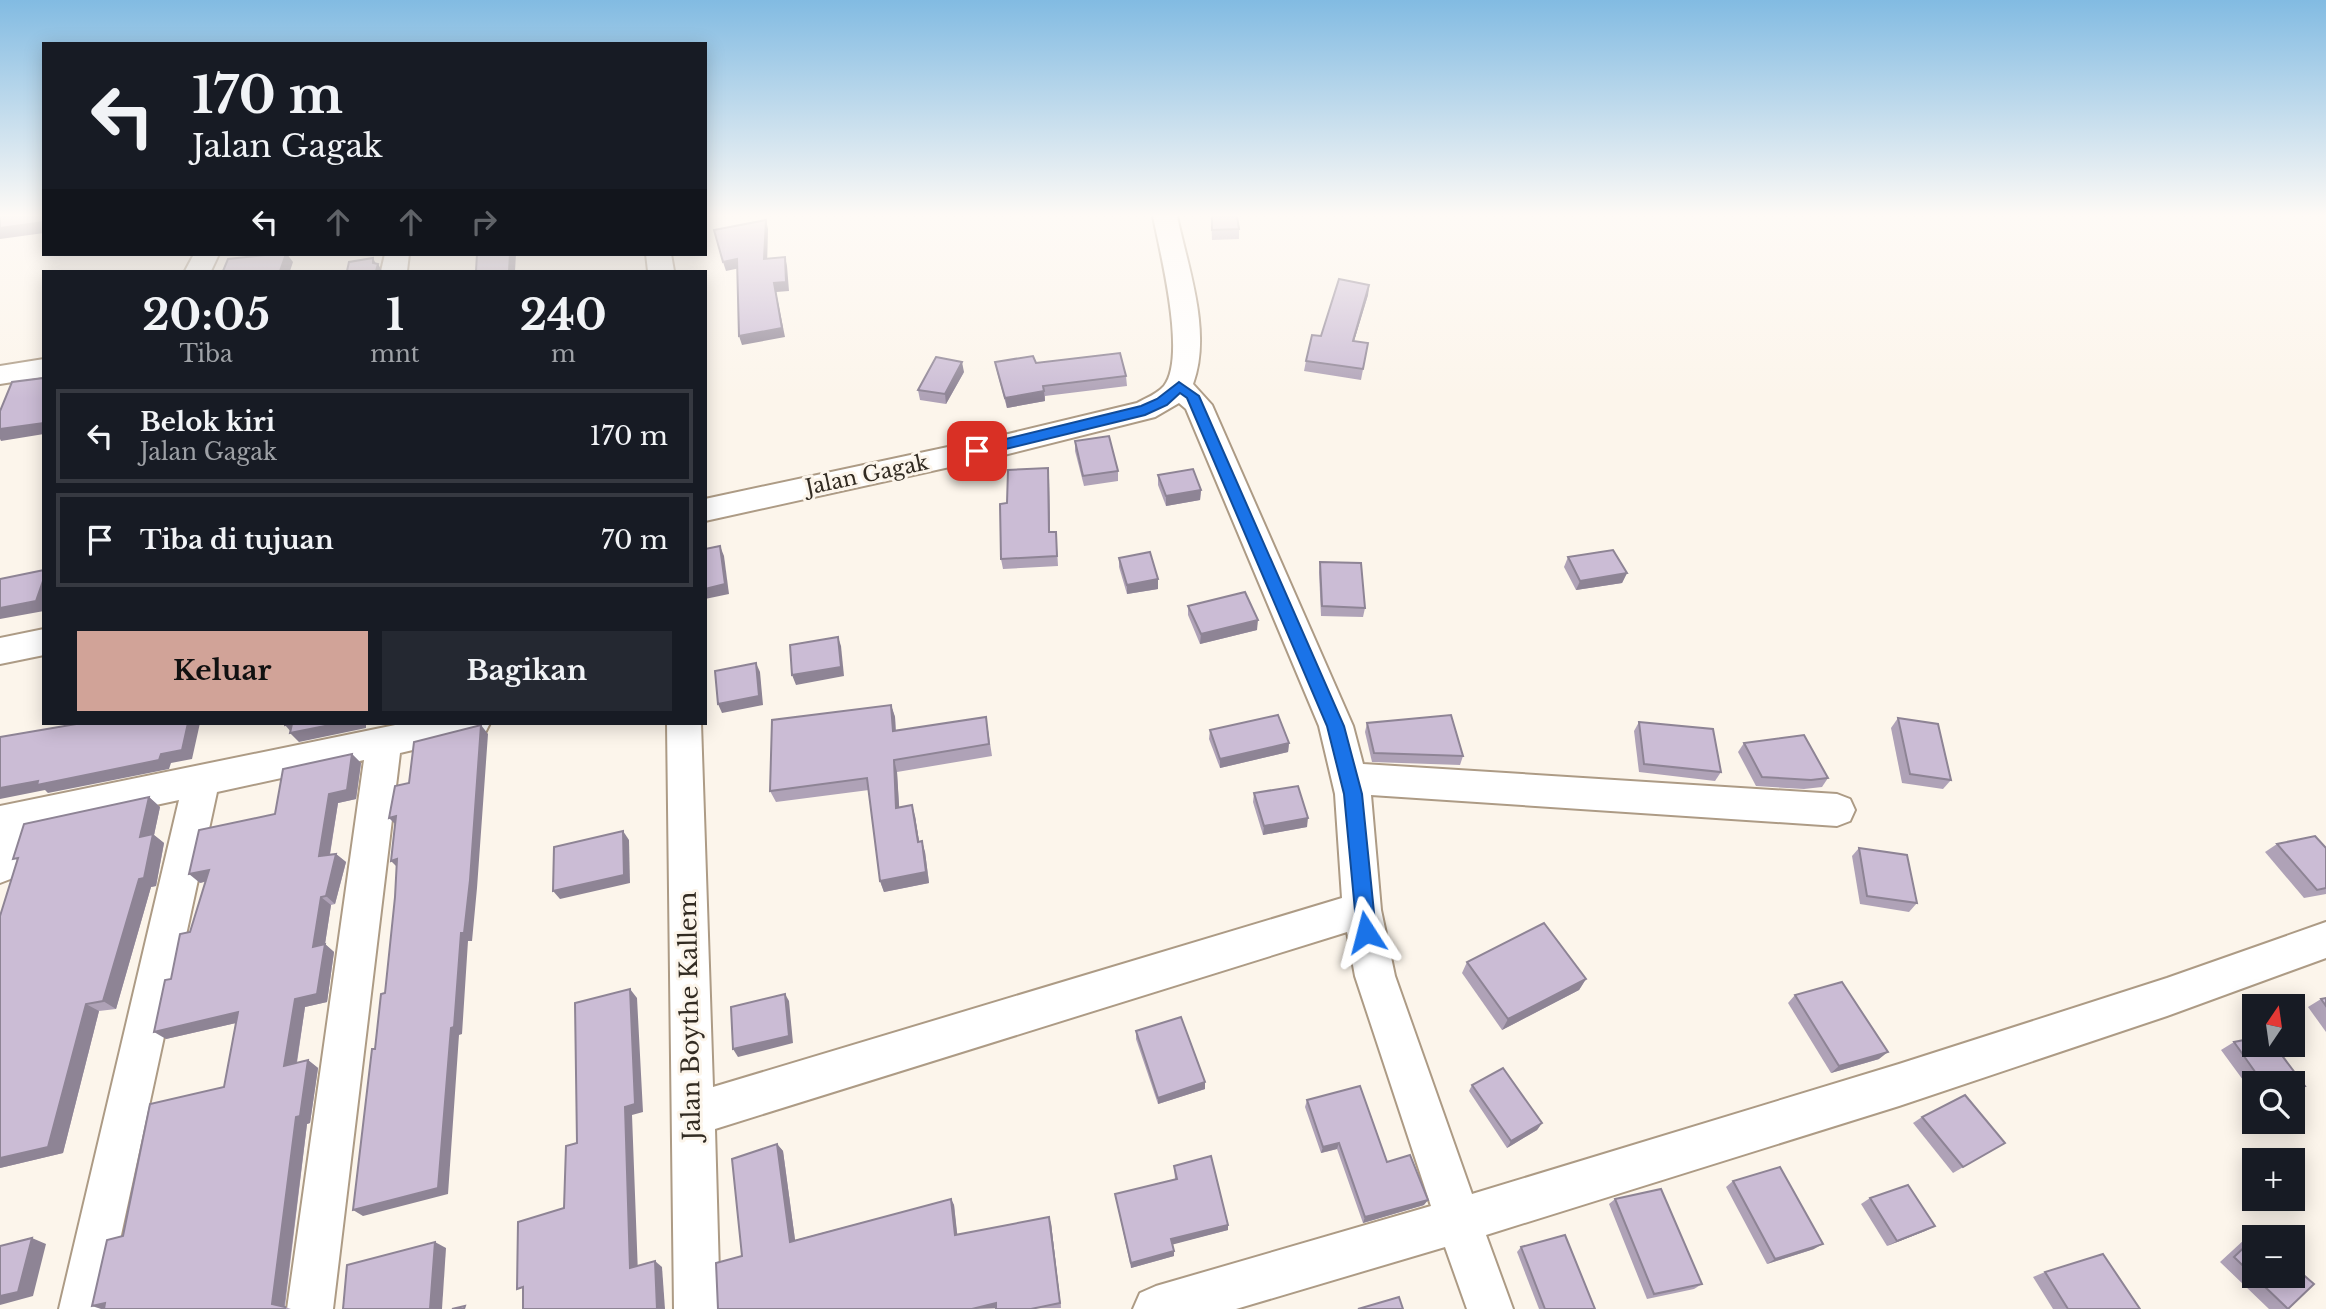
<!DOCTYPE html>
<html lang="id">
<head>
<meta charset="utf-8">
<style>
	:root { --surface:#171b24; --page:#242831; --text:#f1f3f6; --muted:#9ea1a6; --line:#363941; --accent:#d1a398 }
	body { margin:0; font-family:"Libre Baskerville",serif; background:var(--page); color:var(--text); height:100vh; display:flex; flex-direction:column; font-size:26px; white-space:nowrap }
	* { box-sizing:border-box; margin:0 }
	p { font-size:23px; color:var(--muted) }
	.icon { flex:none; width:38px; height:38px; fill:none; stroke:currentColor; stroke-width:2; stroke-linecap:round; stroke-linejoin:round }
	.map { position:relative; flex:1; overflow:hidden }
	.panel { position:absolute; left:42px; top:270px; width:665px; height:455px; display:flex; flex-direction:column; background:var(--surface); border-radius:0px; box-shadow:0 4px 18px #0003 }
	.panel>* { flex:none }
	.guide { position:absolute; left:42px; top:42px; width:665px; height:214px; border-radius:0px; box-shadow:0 4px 18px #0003; background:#171b24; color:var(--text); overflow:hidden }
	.needle { width:46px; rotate:13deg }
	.buttons { position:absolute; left:2242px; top:994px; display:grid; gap:14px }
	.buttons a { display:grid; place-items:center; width:63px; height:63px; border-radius:0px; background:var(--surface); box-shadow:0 4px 18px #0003; font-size:35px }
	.pin { position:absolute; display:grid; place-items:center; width:60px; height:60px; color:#fff; margin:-30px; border-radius:14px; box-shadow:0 4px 10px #0006 }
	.me { position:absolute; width:77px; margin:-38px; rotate:351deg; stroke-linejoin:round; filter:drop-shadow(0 0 5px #0008) }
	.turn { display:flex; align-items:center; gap:24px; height:147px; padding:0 35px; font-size:32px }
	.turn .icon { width:91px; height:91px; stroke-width:2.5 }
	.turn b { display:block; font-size:49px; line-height:60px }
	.lanes { display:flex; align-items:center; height:66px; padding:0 35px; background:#0003; justify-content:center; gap:35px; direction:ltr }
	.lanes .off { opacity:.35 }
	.eta { display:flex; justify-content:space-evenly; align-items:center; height:119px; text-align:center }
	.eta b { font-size:42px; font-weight:800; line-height:49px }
	.action { display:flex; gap:14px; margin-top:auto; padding:14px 35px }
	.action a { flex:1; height:80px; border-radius:0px; background:var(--accent); color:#111; font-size:28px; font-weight:800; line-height:80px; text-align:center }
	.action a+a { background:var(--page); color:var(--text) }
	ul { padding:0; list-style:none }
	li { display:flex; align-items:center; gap:21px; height:94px; margin:0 14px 10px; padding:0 21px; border:4px solid var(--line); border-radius:0px }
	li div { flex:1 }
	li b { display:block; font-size:26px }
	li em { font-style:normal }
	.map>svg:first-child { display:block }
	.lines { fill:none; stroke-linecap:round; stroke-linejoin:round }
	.minor-casing { stroke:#ad9b85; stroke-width:4 }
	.minor { fill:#fff; fill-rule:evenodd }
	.wall { fill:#afa2b7 }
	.shaded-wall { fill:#8e8495 }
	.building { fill:#cbbcd5; stroke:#8e8495; stroke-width:2 }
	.route { fill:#1a73e8; stroke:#114b97; stroke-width:2 }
	.labels { text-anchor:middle; stroke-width:6; stroke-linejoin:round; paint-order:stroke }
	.street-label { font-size:21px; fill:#322b22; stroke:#fcf5eb }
	.near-street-label { font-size:24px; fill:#322b22; stroke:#fcf5eb }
</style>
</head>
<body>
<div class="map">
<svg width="2326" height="1309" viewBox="0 0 2326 1309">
	<rect width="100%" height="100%" fill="#fcf5eb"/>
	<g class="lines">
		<defs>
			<g id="minor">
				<path d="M1153 216H1177C1188 268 1212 332 1193 384L1212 405 1353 726 1363 764 1837 794 1850 799 1855 810 1850 821 1837 826 1371 795 1381 910 1395 976 1472 1194 1899 1064 2167 978 2326 922V958L2167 1016 1899 1106 1486 1235 1513 1309H1467L1445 1247 1236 1309H1133L1140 1293 1156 1286 1431 1206 1355 976 1347 932 715 1129 720 1309H674L667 723H701L713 1087 1342 898 1335 794 1319 726 1186 409 1179 403 1155 417 1004 455 705 521V499L1004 435 1137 403C1146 398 1157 394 1164 386 1187 357 1160 252 1153 216Z"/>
				<polygon points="194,254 219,254 211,271 185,271"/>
				<polygon points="385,254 409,254 407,271 381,271"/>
				<polygon points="646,254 671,254 674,271 648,271"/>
				<polygon points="44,359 44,377 0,384 0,366"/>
				<polygon points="44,629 44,655 0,664 0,638"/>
				<polygon points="405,723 490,723 485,733 400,753 333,1309 287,1309 364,760 217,792 105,1309 59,1309 179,800 30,832 13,878 0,883 0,806"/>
			</g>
		</defs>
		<use href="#minor" class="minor-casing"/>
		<use href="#minor" class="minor"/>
	</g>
	<g class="wall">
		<polygon points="1211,216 1237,216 1239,229 1239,239 1212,240"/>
		<polygon points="1369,285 1368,295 1354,341 1368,343 1361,380 1304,371 1306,361 1321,336"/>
		<polygon points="995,362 1036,363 1126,376 1127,386 1045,396 1045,401 1007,408 997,372"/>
		<polygon points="964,372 946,404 920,400 918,390"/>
		<polygon points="1075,441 1118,471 1118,481 1084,486 1075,451"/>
		<polygon points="1158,475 1201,490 1200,500 1166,506 1158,485"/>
		<polygon points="1049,478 1050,532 1056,532 1058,566 1003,569 1001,559 1007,503"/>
		<polygon points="1568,557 1627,573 1622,583 1576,590 1564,567"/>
		<polygon points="1119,558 1158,589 1127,594 1119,567"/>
		<polygon points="1320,562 1365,608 1363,617 1321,616 1319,572"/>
		<polygon points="1188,606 1257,630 1200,644 1188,615"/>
		<polygon points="891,705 895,717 896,731 986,717 992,756 897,772 899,808 915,816 919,841 925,852 929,883 884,892 880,881 869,790 776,802 770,791"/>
		<polygon points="1898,718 1951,780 1943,789 1902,783 1891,728"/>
		<polygon points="1639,722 1721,772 1715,781 1639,772 1634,731"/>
		<polygon points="1367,723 1463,756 1460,765 1372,762 1365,732"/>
		<polygon points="1210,730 1289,743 1288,752 1220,768 1209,739"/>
		<polygon points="1744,743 1828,778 1822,787 1804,789 1756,786 1738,752"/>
		<polygon points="352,754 361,763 356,799 338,803 330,855 336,854 346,862 335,904 331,905 325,944 334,952 327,1002 305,1007 297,1063 308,1060 318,1068 310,1123 307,1124 285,1307 291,1309 101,1309 123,1236 224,1087 236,1023 166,1039 171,979 190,932 206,881 200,883 275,814"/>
		<polygon points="1254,793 1307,827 1263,835 1253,802"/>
		<polygon points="149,797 160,807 154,835 164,843 156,886 151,887 116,1009 99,1011 63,1153 0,1168"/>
		<polygon points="2277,844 2326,848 2326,894 2304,898 2265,852"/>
		<polygon points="1859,848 1917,903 1909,912 1860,904 1852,856"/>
		<polygon points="1467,962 1586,979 1579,990 1502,1030 1462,973"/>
		<polygon points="1795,995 1879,1059 1831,1073 1788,1003"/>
		<polygon points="2326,998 2326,1032 2308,1007 2321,999"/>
		<polygon points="1136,1031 1205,1089 1158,1104 1136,1039"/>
		<polygon points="2234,1042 2305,1086 2292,1092 2292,1083 2254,1083 2254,1095 2221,1050"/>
		<polygon points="1472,1085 1542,1123 1537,1130 1507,1148 1469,1091"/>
		<polygon points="1307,1100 1387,1162 1424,1205 1363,1223 1337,1149 1321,1153 1305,1107"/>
		<polygon points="1922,1117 2005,1143 1953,1173 1913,1123"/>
		<polygon points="777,1144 783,1151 795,1240 951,1199 954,1205 957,1235 1051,1223 1061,1308 718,1309 742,1256"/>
		<polygon points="1174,1166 1228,1230 1172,1244 1174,1256 1131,1268 1115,1194 1175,1179"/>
		<polygon points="1733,1181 1814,1249 1767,1264 1726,1187"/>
		<polygon points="1870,1198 1935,1226 1925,1231 1887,1246 1861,1204"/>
		<polygon points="1615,1199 1702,1284 1694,1289 1647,1299 1609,1204"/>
		<polygon points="2259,1233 2263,1237 2254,1237 2254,1276 2288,1309 2269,1309 2220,1262 2245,1239"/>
		<polygon points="1521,1247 1595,1309 1539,1309 1517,1252"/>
		<polygon points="2045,1272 2140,1309 2053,1309 2033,1277"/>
	</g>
	<g class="shaded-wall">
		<polygon points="766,220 768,229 767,268 764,259"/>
		<polygon points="44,222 44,233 0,239 0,228"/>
		<polygon points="286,254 287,254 293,262 290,271 280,271"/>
		<polygon points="510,254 516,254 515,271 509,271"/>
		<polygon points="785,257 787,266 789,291 776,292 785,337 742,345 739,336 774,283"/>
		<polygon points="373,258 377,266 378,264 382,271 376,271 373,263"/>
		<polygon points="737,259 740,268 726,271 723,262"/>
		<polygon points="1369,285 1368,295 1351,351 1353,341"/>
		<polygon points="962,362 964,372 946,404 945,394"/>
		<polygon points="1044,391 1045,401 1007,408 1005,398"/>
		<polygon points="44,423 44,434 1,441 0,439 0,429"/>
		<polygon points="1048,468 1049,478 1050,542 1049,532"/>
		<polygon points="1201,490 1200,500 1166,506 1166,496"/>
		<polygon points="720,546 724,556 729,594 705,599 705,589"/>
		<polygon points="1627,573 1622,583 1576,590 1580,581"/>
		<polygon points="44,578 44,611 0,619 0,608"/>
		<polygon points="1158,579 1158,589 1127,594 1127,585"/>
		<polygon points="1258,620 1257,630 1200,644 1201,634"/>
		<polygon points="838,637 841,646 844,676 796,685 792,675"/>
		<polygon points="756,663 760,672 763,705 722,713 718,704"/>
		<polygon points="891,705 895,717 896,743 893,731"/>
		<polygon points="188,723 200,723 192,759 171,763 169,769 48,793 45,790 0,799 0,788 161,754"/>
		<polygon points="366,723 366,728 299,742 290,733 292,733 285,725 292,724"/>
		<polygon points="481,725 488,734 477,888 472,941 468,941 462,1034 459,1035 448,1194 363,1216 353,1210 451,1028"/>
		<polygon points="1289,743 1288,752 1220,768 1220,759"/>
		<polygon points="352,754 361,763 356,799 338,803 328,865 319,856 329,794"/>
		<polygon points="894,760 897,772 900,820 896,808"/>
		<polygon points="149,797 160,807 154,835 164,843 156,886 151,887 116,1009 103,1001"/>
		<polygon points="912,805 915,816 921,853 918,842"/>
		<polygon points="396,816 397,826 389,818"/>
		<polygon points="1308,818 1307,827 1263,835 1264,826"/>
		<polygon points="623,831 629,840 630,883 560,899 553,891"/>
		<polygon points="922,841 925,852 929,883 884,892 880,881"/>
		<polygon points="336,854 346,862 335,904 326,896"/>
		<polygon points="397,859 399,869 391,861"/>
		<polygon points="209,870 220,878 200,883 189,874"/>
		<polygon points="321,897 331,905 325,944 334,952 327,1002 305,1007 295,1073 284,1066 295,999 313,947"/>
		<polygon points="1586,979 1579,990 1502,1030 1508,1019"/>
		<polygon points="630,989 637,998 643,1112 632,1115 638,1274 630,1268 625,1107"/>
		<polygon points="785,994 789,1001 793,1043 738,1057 733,1049"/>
		<polygon points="86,1004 99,1011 63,1153 0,1168 0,1158"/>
		<polygon points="238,1012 249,1020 166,1039 154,1032"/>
		<polygon points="1888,1052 1879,1059 1831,1073 1839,1066"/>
		<polygon points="308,1060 318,1068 310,1123 307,1124 284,1309 272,1304 296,1117"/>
		<polygon points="1205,1082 1205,1089 1158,1104 1158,1098"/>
		<polygon points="1542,1123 1537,1130 1507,1148 1511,1141"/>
		<polygon points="1339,1143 1337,1149 1321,1153 1323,1147"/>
		<polygon points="777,1144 783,1151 796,1247 790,1242"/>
		<polygon points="951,1199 954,1205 958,1241 955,1235"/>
		<polygon points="1428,1200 1424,1205 1363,1223 1365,1217"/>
		<polygon points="1049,1217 1051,1223 1061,1308 1060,1303"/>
		<polygon points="1228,1225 1228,1230 1171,1245 1171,1239"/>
		<polygon points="1935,1226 1925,1231 1887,1246 1897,1241"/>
		<polygon points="32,1238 46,1244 33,1296 0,1305 0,1296"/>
		<polygon points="435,1242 446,1248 442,1309 430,1309"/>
		<polygon points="1823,1244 1814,1249 1767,1264 1775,1259"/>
		<polygon points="1174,1251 1174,1256 1131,1268 1131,1263"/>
		<polygon points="655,1261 662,1267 665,1309 657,1309"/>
		<polygon points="105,1303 114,1309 101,1309 92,1306"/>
		<polygon points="996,1303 998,1308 972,1309"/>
	</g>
	<g class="building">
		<polygon points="0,216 44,216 44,222 0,228"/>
		<polygon points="1212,216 1237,216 1239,229 1212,230"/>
		<polygon points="766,220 764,259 785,257 786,282 774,283 782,328 739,336 737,259 723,262 714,230"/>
		<polygon points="274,254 286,254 280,271 223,271 228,259"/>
		<polygon points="477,254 510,254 509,271 476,271"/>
		<polygon points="373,258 373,263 378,264 376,271 347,271 349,262"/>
		<polygon points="1339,279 1369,285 1353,341 1368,343 1363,369 1306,361 1312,335 1321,336"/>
		<polygon points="1120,353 1126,376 1043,386 1044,391 1005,398 995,362 1033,356 1036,363"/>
		<polygon points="936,357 962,362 945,394 918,390"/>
		<polygon points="44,378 44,423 0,429 0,411 12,382"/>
		<polygon points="1109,436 1118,471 1083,476 1075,441"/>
		<polygon points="1048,468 1049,532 1056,532 1057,556 1001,559 1000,504 1007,503 1008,470"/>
		<polygon points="1193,469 1201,490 1166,496 1158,475"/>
		<polygon points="720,546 725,584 705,589 705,549"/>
		<polygon points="1613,550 1627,573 1580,581 1568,557"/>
		<polygon points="1150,552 1158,579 1127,585 1119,558"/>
		<polygon points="1320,562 1361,563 1365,608 1322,606"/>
		<polygon points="44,570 44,578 36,601 0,608 0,579"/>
		<polygon points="1245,592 1258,620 1201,634 1188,606"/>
		<polygon points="838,637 841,667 792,675 790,645"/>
		<polygon points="756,663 759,696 718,704 715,671"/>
		<polygon points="891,705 893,731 986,717 989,744 894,760 896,808 912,805 918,842 922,841 926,872 880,881 867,778 770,791 772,720"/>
		<polygon points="1278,715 1289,743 1220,759 1210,730"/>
		<polygon points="1451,715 1463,756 1374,753 1367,723"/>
		<polygon points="1898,718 1938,724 1951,780 1910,774"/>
		<polygon points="1639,722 1713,729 1721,772 1644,764"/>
		<polygon points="82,723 188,723 182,750 161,754 159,760 37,785 38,781 0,788 0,737"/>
		<polygon points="285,723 340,723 290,733 292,724 285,725"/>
		<polygon points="481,725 470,880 464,933 461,933 454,1027 451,1028 438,1188 353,1210 372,1049 375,1049 381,994 385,993 395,897 397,859 391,861 396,816 389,818 395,786 409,783 414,742"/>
		<polygon points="1804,735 1828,778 1811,780 1762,777 1744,743"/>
		<polygon points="352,754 347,790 329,794 319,856 336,854 326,896 321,897 313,947 325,944 317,994 295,999 284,1066 308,1060 300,1116 296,1117 272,1304 285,1307 285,1309 104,1309 105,1303 92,1306 107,1240 123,1236 150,1104 224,1087 238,1012 154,1032 165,980 171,979 180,934 190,932 209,870 189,874 199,830 275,814 283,769"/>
		<polygon points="1298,786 1308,818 1264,826 1254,793"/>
		<polygon points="149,797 140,837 153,834 144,878 139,879 103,1001 86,1004 48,1147 0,1158 0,916 18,858 13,859 24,824"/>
		<polygon points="623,831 624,875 553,891 554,847"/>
		<polygon points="2315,836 2326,848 2326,888 2317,890 2277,844"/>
		<polygon points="1859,848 1907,855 1917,903 1867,896"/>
		<polygon points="1544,923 1586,979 1508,1019 1467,962"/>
		<polygon points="1842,982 1888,1052 1839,1066 1795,995"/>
		<polygon points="630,989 635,1104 625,1107 630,1268 655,1261 657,1309 523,1309 523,1287 517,1289 518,1222 564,1208 566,1146 577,1143 575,1003"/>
		<polygon points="785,994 789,1036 733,1049 731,1007"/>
		<polygon points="2326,998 2326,1006 2321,999"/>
		<polygon points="1181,1017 1205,1082 1158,1098 1136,1031"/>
		<polygon points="2254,1038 2254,1045 2274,1045 2305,1086 2292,1089 2292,1083 2263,1083 2234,1042"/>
		<polygon points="1503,1068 1542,1123 1511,1141 1472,1085"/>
		<polygon points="1360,1086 1387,1162 1410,1155 1428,1200 1365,1217 1339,1143 1323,1147 1307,1100"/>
		<polygon points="1965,1095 2005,1143 1963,1167 1922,1117"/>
		<polygon points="777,1144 790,1242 951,1199 955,1235 1049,1217 1060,1303 1031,1309 996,1309 996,1303 972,1309 718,1309 716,1263 742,1256 732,1159"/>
		<polygon points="1211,1156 1228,1225 1171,1239 1174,1251 1131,1263 1115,1194 1177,1179 1174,1166"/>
		<polygon points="1780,1167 1823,1244 1775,1259 1733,1181"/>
		<polygon points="1908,1185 1935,1226 1897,1241 1870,1198"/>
		<polygon points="1661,1189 1702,1284 1654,1294 1615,1199"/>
		<polygon points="2259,1233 2263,1237 2255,1237"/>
		<polygon points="1565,1235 1595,1309 1545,1309 1521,1247"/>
		<polygon points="32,1238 18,1292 0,1296 0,1246"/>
		<polygon points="2254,1238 2254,1276 2292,1276 2292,1265 2314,1284 2288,1309 2234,1257"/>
		<polygon points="435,1242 430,1309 343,1309 347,1265"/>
		<polygon points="2103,1254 2140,1309 2068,1309 2045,1272"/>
		<polygon points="1399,1297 1403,1309 1358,1309"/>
		<polygon points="465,1306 464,1309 452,1309"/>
	</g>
	<linearGradient id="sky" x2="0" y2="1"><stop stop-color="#82bbe2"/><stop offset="0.54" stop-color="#fefaf6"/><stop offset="1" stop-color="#fefaf6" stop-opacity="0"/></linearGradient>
	<rect width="2326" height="399" fill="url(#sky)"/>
	<polygon class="route" points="1179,382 1199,396 1344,726 1362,794 1376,932 1373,938 1366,940 1360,938 1357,932 1344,794 1327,726 1187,398 1180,393 1167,405 1145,415 977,456 970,451 977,446 1141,406 1157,399"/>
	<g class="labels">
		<g class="street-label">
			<text transform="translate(867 475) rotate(-12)" y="7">Jalan Gagak</text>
		</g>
		<g class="near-street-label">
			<text transform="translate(690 1016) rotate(-91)" y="8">Jalan Boythe Kallem</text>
		</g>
	</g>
</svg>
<div class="buttons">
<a><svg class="needle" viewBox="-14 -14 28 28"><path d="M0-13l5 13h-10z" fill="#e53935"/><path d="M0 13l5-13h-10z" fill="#9ea1a6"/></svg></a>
<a><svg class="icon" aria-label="search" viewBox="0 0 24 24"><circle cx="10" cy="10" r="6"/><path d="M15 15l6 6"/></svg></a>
<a>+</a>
<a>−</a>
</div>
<div class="pin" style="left:977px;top:451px;background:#d93025"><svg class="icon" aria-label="arrive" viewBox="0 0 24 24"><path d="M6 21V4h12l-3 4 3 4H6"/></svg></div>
<svg class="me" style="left:1366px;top:932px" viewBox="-20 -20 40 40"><path d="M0-17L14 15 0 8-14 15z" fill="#1a73e8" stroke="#fff" stroke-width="4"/></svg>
<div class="guide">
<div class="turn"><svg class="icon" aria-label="left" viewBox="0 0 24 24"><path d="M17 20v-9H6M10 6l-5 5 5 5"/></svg><div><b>170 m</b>Jalan Gagak</div></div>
<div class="lanes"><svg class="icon" aria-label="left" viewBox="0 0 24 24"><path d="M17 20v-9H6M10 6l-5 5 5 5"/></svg><svg class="icon off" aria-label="ahead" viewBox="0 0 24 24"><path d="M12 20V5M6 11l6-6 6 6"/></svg><svg class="icon off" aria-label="ahead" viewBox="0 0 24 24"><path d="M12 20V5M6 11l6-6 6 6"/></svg><svg class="icon off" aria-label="right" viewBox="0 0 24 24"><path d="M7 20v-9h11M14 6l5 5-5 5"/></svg></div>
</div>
<section class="panel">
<div class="eta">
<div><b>20:05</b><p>Tiba</p></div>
<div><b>1</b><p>mnt</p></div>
<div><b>240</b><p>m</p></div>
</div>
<ul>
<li><svg class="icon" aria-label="left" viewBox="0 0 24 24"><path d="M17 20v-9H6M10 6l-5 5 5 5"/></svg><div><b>Belok kiri</b><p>Jalan Gagak</p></div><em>170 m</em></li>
<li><svg class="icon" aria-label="arrive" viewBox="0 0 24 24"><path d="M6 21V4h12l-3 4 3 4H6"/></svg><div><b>Tiba di tujuan</b></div><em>70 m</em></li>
</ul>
<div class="action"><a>Keluar</a><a>Bagikan</a></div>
</section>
</div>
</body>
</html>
